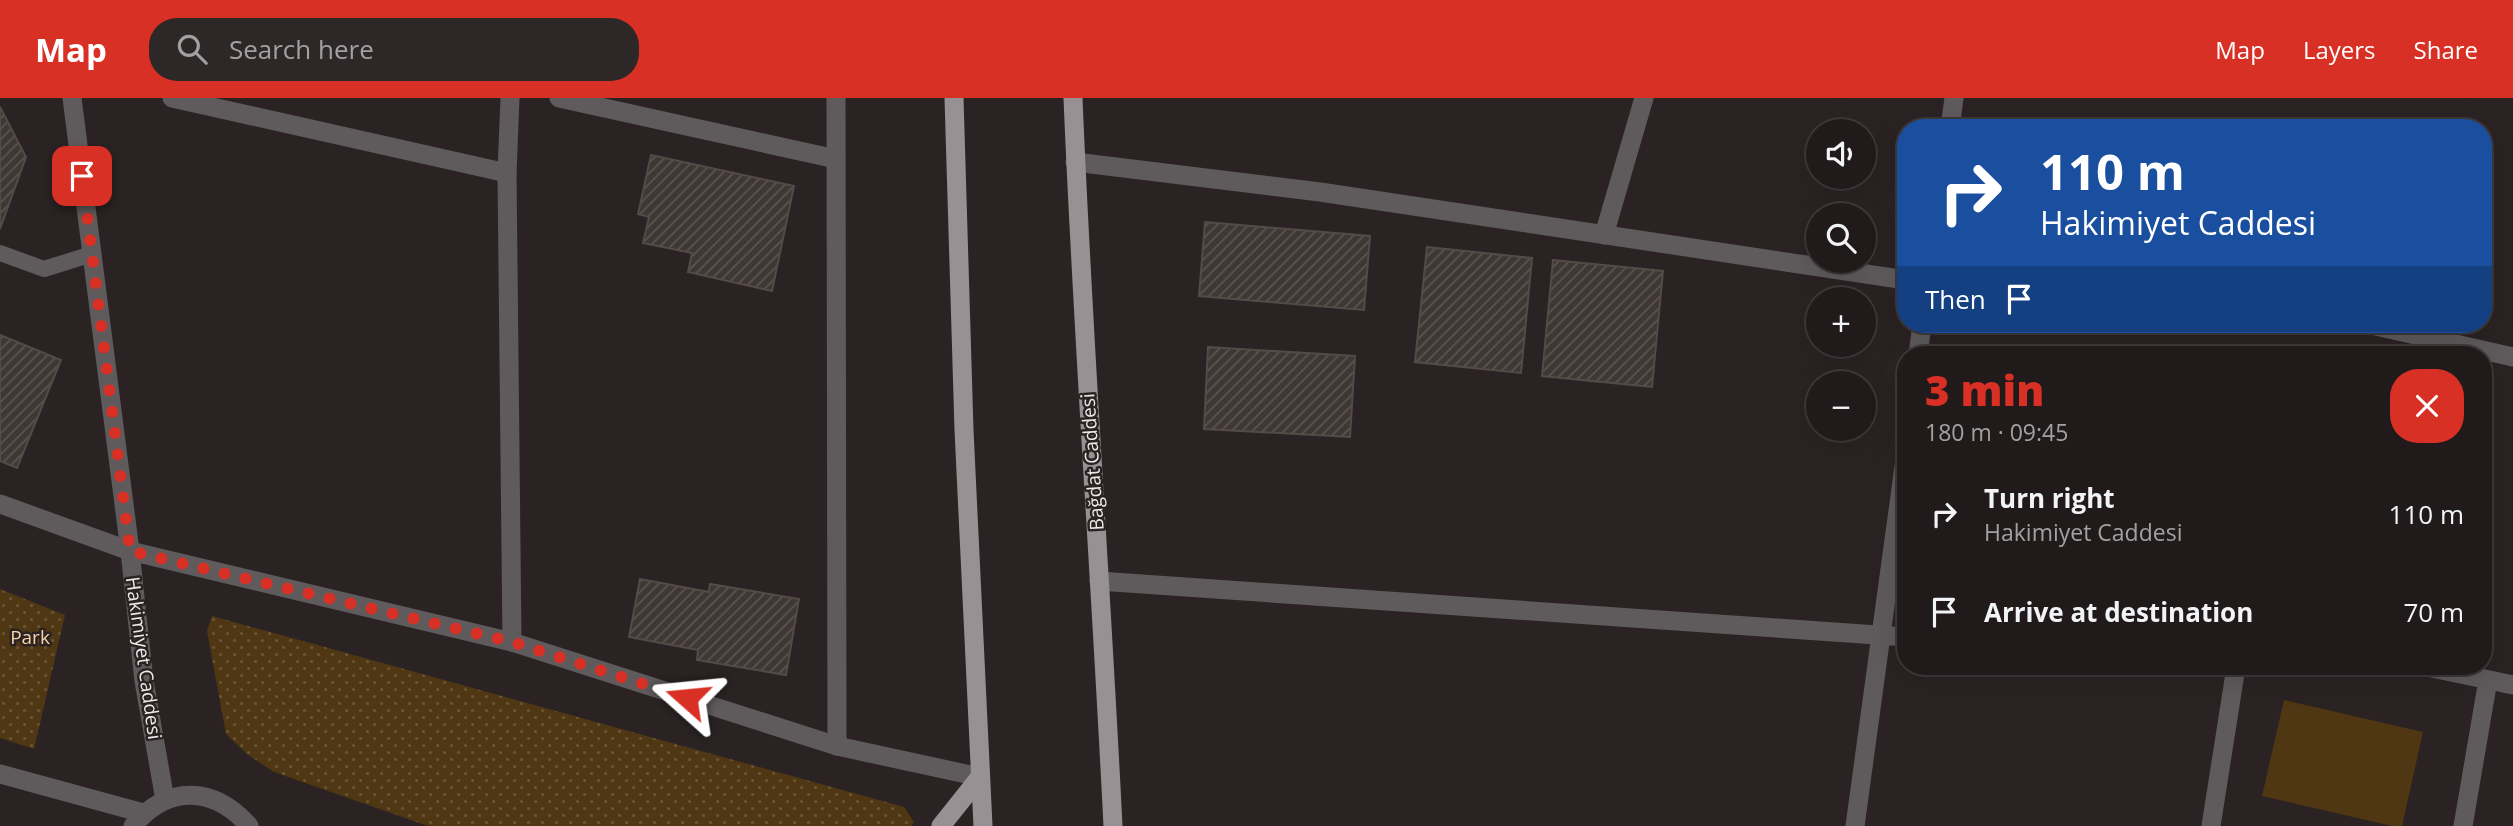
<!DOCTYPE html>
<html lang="en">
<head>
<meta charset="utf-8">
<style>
	:root { --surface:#201a1a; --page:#2d2727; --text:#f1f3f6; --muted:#a2a1a2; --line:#3d3839; --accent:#d93025 }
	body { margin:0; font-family:"Open Sans",sans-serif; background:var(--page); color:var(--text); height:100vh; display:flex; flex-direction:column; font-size:26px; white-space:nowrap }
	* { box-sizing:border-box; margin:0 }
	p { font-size:23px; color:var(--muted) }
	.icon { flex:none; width:38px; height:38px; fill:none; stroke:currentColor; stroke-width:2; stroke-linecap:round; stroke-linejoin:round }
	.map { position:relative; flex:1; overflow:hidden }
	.drawer { position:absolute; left:1897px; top:248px; width:595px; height:329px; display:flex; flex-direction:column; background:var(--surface); border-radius:28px; box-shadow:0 7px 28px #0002,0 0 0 2px var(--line) }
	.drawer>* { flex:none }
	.banner { position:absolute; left:1897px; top:21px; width:595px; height:214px; border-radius:28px; box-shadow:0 7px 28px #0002,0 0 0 2px var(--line); background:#1a4fa0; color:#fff; overflow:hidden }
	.tools { position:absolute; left:1806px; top:21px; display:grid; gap:14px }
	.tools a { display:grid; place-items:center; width:70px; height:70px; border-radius:50%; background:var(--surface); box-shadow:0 7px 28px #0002,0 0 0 2px var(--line); font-size:35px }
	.pin { position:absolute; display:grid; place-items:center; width:60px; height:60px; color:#fff; margin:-30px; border-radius:14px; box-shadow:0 4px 10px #0006 }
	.me { position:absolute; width:77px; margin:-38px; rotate:288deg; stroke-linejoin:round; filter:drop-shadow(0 0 5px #0008) }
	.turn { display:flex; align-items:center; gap:24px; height:147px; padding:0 28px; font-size:32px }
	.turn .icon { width:91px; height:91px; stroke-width:2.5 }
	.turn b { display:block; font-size:49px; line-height:60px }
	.then { display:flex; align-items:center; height:66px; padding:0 28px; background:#0003; gap:14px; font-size:26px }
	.round { display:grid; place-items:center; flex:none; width:74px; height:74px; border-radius:28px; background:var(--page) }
	.headline { display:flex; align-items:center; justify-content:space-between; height:119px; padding:0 28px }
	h1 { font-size:42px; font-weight:800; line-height:52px; color:var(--accent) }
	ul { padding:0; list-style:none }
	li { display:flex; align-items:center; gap:21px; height:98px; padding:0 28px }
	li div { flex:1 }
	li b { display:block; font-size:26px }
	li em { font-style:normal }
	header { display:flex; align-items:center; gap:42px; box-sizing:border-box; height:98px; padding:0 35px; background:var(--accent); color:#fff }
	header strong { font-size:33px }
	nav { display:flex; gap:38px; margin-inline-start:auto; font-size:24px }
	.search { width:490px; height:63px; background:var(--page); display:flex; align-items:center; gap:18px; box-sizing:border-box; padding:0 24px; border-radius:28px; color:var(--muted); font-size:26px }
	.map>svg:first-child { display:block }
	.grass { fill:url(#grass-dots) }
	.garden { fill:#4f3713 }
	.building { fill:url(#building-hatch); stroke:#534b47; stroke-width:2 }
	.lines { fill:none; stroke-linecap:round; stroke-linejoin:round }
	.service { stroke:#5f5b5d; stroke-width:16 }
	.minor { stroke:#5f5b5d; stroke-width:19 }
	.tertiary { stroke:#5f5b5d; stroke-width:19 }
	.primary { stroke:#989194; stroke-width:19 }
	.route { stroke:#d93025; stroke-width:12; stroke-dasharray:0 21.6 }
	.labels { text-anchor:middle; stroke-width:5; stroke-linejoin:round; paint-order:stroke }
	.street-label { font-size:19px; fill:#eee8e8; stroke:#2b2323 }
	.park-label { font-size:19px; fill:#f8d4a5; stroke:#2b2323 }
</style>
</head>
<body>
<header>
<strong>Map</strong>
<div class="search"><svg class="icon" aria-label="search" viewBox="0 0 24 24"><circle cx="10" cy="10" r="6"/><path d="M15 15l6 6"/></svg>Search here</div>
<nav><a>Map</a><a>Layers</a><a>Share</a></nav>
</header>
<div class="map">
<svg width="2513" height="728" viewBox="0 0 2513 728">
	<defs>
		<pattern id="grass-dots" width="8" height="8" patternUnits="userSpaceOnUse" patternTransform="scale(1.75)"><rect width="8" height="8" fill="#4f3713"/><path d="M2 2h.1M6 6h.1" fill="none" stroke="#695435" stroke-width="1.8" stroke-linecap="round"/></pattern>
		<pattern id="building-hatch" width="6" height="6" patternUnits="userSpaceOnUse" patternTransform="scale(1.75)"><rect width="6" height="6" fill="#3f3734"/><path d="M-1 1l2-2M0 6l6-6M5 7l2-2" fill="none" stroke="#5b5451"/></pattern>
	</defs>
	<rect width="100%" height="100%" fill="#2b2323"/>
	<g class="grass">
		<polygon points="0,491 65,517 34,651 0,640"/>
		<polygon points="212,518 904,709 914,724 911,728 428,728 274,674 247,656 226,636 207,533"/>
	</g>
	<polygon class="garden" points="2284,602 2423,634 2402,728 2392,728 2262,698"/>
	<g class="building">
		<polygon points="0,9 26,59 0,131"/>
		<polygon points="651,57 794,88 772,193 688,174 692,155 643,145 649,119 638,116"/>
		<polygon points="1205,124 1370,138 1364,212 1199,198"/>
		<polygon points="1427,149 1532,160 1521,275 1415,264"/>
		<polygon points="1553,162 1663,173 1652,289 1542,278"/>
		<polygon points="0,237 61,262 17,370 0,363"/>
		<polygon points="1208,249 1355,258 1350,339 1204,331"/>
		<polygon points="640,481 709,494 710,486 799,501 786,577 697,562 698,552 629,539"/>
	</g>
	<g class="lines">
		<polyline class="service" points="0,155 44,171 92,156"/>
		<g class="minor">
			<polyline points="72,0 130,453 144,583 165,702"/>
			<polyline points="172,0 507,75"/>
			<polyline points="510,0 507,75 512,544"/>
			<polyline points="559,0 836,61"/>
			<polyline points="836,0 837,648"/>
			<polyline points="1950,30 1954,0"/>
			<polyline points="1075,64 1320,94 1906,182"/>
			<polyline points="1604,137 1644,0"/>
			<polyline points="2367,226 2513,259"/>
			<polyline points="1918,257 1922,226"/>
			<polyline points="0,406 130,453 512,544 837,648 980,679"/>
			<polyline points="1099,483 1906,539"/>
			<polyline points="2427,569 2513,587"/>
			<polyline points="1855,728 1906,354"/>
			<polyline points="2211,728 2236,569"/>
			<polyline points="2463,728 2488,582"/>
		</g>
		<g class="tertiary">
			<polyline points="0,676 143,715"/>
			<path d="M133 728C168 686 214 688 249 728"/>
		</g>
		<g class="primary">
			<polyline points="954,0 964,332 983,728"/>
			<path d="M1073 0C1083 243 1101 485 1113 728"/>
			<polyline points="941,728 980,679"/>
		</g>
	</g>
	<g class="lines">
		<polyline class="route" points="82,78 130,453 512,544 687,600"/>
	</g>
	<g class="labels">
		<g class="street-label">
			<text transform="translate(1092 364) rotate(-94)" y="7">Bağdat Caddesi</text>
			<text transform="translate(144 560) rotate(82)" y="7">Hakimiyet Caddesi</text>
		</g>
		<g class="park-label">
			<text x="30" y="546">Park</text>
		</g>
	</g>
</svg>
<div class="tools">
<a><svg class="icon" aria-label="sound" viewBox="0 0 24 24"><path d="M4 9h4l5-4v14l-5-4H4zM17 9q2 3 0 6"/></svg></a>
<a><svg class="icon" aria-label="search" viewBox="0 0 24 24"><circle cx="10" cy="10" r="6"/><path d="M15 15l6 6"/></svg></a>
<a>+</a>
<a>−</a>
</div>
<div class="pin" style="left:82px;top:78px;background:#d93025"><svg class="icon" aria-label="arrive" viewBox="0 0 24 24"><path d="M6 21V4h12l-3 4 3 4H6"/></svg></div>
<svg class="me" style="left:687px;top:600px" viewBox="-20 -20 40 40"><path d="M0-17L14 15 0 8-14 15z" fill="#d93025" stroke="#fff" stroke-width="4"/></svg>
<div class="banner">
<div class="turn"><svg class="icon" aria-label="right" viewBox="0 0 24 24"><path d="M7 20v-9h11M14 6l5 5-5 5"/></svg><div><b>110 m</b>Hakimiyet Caddesi</div></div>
<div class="then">Then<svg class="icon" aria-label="arrive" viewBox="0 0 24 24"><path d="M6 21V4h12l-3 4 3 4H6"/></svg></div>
</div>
<section class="drawer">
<div class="headline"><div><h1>3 min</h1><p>180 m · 09:45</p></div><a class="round" style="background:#d93025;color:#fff"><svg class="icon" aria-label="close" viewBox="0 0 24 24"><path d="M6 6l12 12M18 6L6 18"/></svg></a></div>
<ul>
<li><svg class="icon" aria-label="right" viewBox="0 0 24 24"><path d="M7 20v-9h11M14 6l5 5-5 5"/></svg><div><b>Turn right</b><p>Hakimiyet Caddesi</p></div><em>110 m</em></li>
<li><svg class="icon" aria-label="arrive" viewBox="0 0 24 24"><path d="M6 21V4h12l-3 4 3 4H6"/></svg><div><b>Arrive at destination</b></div><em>70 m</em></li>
</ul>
</section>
</div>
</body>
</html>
